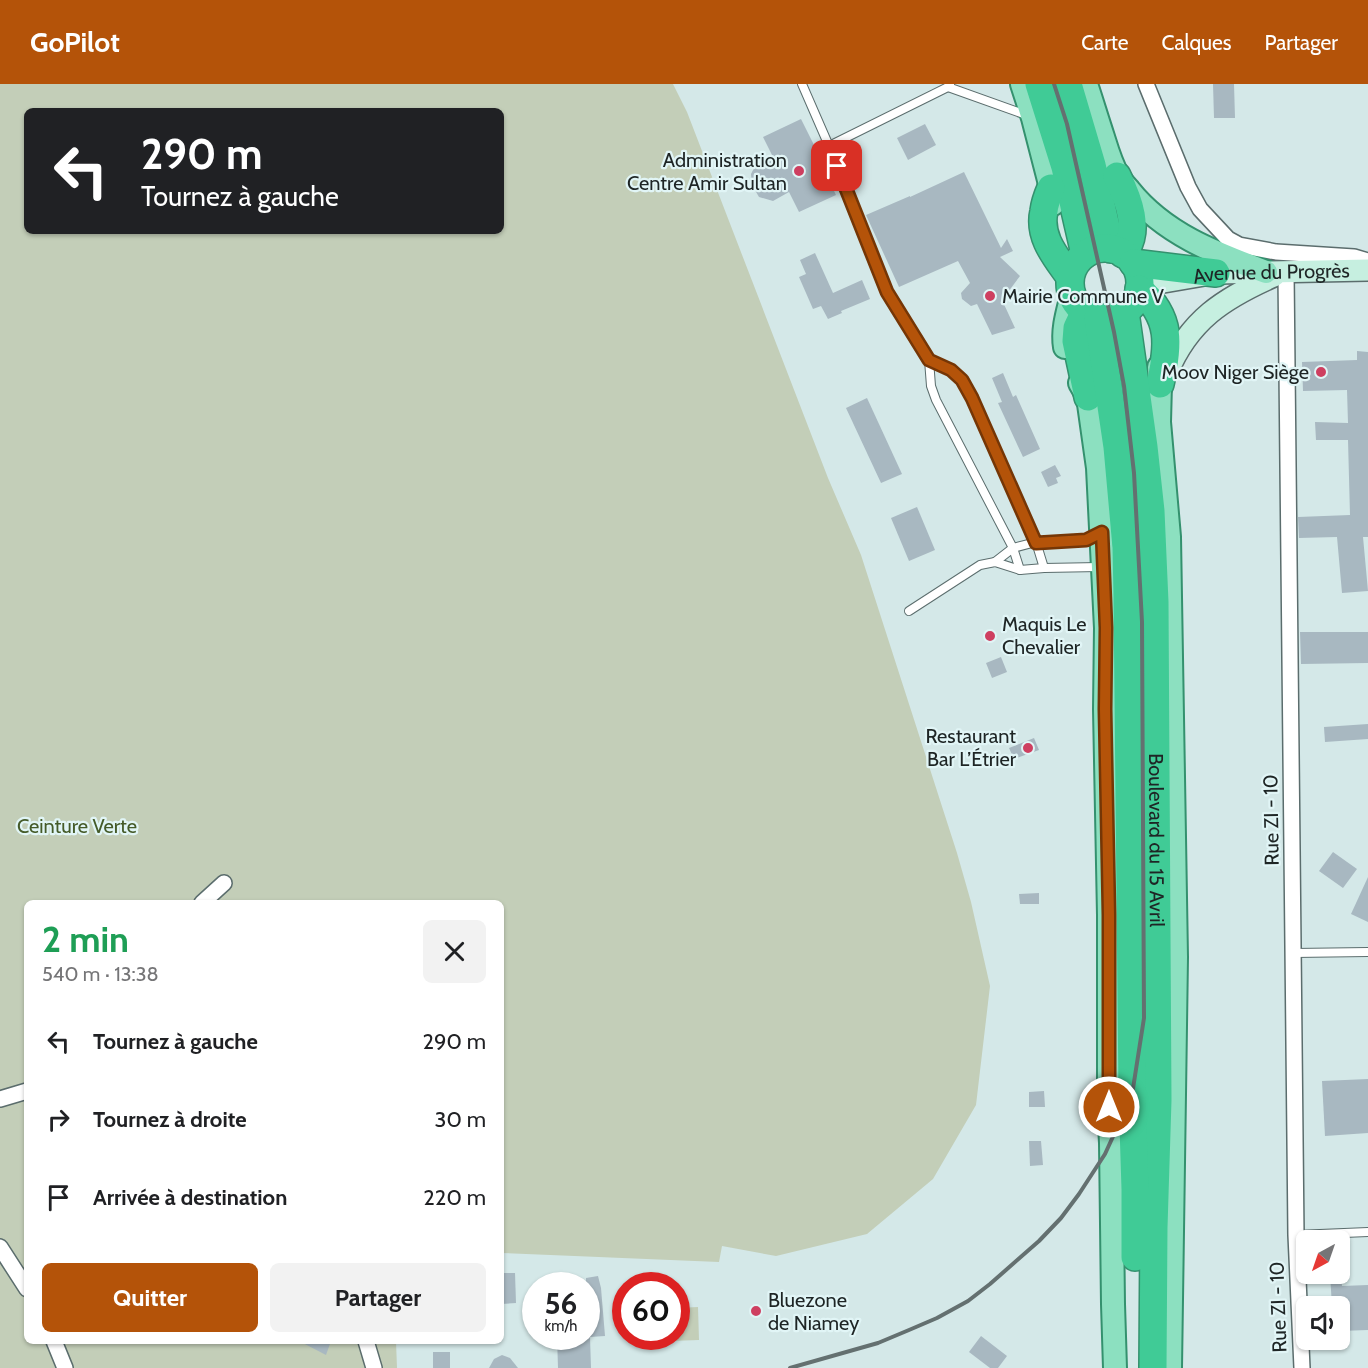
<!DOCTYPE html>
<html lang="fr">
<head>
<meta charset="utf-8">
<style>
	:root { --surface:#fff; --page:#f2f2f2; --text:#202124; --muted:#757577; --accent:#b45309 }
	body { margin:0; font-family:Cabin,sans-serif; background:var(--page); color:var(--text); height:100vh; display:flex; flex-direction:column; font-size:22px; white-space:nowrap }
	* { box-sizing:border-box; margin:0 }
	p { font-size:20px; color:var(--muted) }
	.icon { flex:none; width:33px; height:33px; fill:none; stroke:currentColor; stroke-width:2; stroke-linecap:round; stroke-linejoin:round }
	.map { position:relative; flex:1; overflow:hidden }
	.panel { position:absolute; left:24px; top:816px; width:480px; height:444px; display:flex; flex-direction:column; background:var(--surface); border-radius:9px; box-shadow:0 2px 4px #0004 }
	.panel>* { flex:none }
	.guide { position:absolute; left:24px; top:24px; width:480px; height:126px; border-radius:9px; box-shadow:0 2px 4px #0004; background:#202124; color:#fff; overflow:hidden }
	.needle { width:39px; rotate:220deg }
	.controls { position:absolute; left:1296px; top:1146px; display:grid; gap:12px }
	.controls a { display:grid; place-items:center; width:54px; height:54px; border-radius:9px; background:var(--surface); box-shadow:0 2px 4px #0004; font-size:30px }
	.speed { position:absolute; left:522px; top:1188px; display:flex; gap:12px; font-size:30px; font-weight:700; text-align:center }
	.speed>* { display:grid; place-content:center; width:78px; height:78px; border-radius:50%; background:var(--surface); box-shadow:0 2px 4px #0004; line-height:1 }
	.speed small { font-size:15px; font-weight:400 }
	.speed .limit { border:9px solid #d22; background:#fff; color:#111 }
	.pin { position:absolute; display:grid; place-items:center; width:51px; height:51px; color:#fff; margin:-26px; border-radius:12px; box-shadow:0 3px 9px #0006 }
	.me { position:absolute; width:66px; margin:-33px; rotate:0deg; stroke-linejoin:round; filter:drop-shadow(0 0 4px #0008) }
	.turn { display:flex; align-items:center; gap:21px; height:126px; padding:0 18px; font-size:27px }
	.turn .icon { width:78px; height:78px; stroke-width:2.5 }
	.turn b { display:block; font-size:42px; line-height:51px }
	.round { display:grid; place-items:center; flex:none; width:63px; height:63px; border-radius:9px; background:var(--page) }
	.headline { display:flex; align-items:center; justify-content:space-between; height:102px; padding:0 18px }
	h1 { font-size:36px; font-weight:800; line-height:45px; color:#1e9e55 }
	.action { display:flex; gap:12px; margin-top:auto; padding:12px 18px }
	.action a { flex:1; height:69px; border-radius:9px; background:var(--accent); color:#fff; font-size:24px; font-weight:800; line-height:69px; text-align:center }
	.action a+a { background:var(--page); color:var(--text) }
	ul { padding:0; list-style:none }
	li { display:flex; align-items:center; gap:18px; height:78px; padding:0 18px }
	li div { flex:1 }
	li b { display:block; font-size:22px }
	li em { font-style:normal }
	header { display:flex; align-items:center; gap:36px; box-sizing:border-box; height:84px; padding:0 30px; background:var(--accent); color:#fff }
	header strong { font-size:28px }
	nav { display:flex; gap:33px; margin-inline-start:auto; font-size:21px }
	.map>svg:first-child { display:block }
	.green { fill:#c3ceb8; fill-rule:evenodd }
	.building { fill:#a8b8c1 }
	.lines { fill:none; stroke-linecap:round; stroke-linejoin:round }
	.lane-casing { stroke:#5b6d6d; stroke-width:10 }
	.street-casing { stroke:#5b6d6d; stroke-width:18 }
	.secondary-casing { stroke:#5b6d6d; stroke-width:24 }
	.primary-casing { stroke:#34916e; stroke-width:26 }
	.highway-casing { stroke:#34916e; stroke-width:30 }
	.lane { stroke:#fff; stroke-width:8 }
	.street { stroke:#fff; stroke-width:15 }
	.secondary { stroke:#c6efe0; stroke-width:21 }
	.primary { stroke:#8ce0c0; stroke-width:22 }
	.highway { stroke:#40cb96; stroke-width:27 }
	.rail { stroke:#647070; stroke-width:4 }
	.route-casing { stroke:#753606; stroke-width:15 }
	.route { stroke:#b45309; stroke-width:10 }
	.poi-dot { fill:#ce3f60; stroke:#e1f5f6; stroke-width:2 }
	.labels { text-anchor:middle; stroke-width:4.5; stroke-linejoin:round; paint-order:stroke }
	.poi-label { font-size:20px; fill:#1e2525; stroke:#e1f5f6; text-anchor:end }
	.street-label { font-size:20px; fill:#1e2525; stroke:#e1f5f6 }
	.park-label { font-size:20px; fill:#455b29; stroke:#e1f5f6 }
</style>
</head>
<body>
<header>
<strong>GoPilot</strong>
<nav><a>Carte</a><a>Calques</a><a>Partager</a></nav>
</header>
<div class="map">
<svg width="1368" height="1284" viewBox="0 0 1368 1284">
	<rect width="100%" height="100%" fill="#d4e8e8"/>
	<g class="green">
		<path d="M0 0H673L687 28 828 394 861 471 957 769 971 818 990 902 976 1021 933 1095 867 1150 776 1172 722 1162 719 1178 501 1169V819H27V1257H396L397 1284H0ZM27 27H501V147H27Z"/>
		<polygon points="698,1223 699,1256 644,1258 643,1253 676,1252 677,1224"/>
	</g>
	<g class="building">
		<polygon points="1213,0 1234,0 1235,34 1214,34"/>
		<polygon points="801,35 817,67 819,67 824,78 821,80 836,111 799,128 789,108 773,117 759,113 752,101 751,90 754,84 774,75 763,53"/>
		<polygon points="925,40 936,61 908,76 897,54"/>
		<polygon points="964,88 1001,164 1007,155 1013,167 1000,173 1020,192 1002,216 1015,244 992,251 977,220 971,222 962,215 961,209 970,199 958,177 899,203 866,131 910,112 910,113"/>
		<polygon points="815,169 833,209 862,196 870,215 841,227 842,229 828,235 821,222 813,225 799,193 806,190 800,176"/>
		<polygon points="1357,267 1368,268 1368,453 1363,453 1368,507 1342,509 1337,453 1299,454 1298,433 1350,431 1348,356 1316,356 1315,338 1348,339 1347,306 1303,307 1302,278 1357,276"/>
		<polygon points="1003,289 1013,313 1016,311 1040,365 1023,373 998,319 1002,318 992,294"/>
		<polygon points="867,314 902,390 881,399 846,324"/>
		<polygon points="1055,381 1061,392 1056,394 1058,399 1048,403 1041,388"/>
		<polygon points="917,423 935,466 909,477 891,434"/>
		<polygon points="1300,548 1368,548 1368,579 1301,580"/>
		<polygon points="1001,573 1007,588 992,594 986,579"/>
		<polygon points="1368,640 1368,655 1325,658 1324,643"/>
		<polygon points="1034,654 1039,666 1014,675 1009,664"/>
		<polygon points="1333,768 1357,785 1343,804 1319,787"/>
		<polygon points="1368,793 1368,838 1351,830"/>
		<polygon points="1039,809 1039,820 1020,820 1019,810"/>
		<polygon points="1368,995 1368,1049 1325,1052 1322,997"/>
		<polygon points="1044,1007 1045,1023 1029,1023 1029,1008"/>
		<polygon points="1029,1057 1041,1057 1043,1081 1030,1082"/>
		<polygon points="501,1189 515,1189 516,1219 501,1220"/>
		<polygon points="1330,1190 1341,1190 1342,1202 1368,1201 1368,1246 1340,1247 1340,1222 1332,1222"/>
		<polygon points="598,1192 601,1204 605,1252 590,1253 591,1284 558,1284 557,1252 586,1252 586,1194"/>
		<polygon points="981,1252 1007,1272 998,1284 990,1284 969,1268"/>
		<polygon points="299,1257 331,1257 326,1271"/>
		<rect x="433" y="1268" width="17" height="16"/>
		<polygon points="502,1271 510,1274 518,1284 489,1284 494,1275"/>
	</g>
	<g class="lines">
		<defs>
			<g id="lane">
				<polyline points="802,0 829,62 887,208 929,276 931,302 936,316 1013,464 1020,486"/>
				<polyline points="948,3 1029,32"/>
				<polyline points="829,62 948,3 950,0"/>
				<polyline points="929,276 951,286 962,296 972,313 1036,458 1044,484"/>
				<polyline points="995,478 1013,464 1036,458 1086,456 1097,450"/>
				<polyline points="909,527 980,481 995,478 1020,486 1044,484 1099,483"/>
				<polyline points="1294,869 1368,868"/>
				<polyline points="1296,1151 1368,1148"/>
			</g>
			<g id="street">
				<polyline points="1146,0 1188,103 1200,125 1228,155 1239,161 1276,168 1354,173 1368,177"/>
				<polyline points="1286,188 1296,1151 1302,1284"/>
				<polyline points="202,819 224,799"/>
				<polyline points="0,1015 27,1007"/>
				<polyline points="0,1163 27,1205"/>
				<polyline points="54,1257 65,1284"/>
				<polyline points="366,1257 374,1284"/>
			</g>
			<g id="secondary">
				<path id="s1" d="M1139 205 1152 200 1216 189 1368 186"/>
				<path d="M1167 289C1189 236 1224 214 1274 192"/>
			</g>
			<g id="primary">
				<polyline points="1022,0 1033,34 1051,104 1053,120"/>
				<path d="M1086 0C1092 18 1097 35 1103 53 1107 66 1111 80 1118 92 1121 97 1125 102 1129 106 1164 150 1215 169 1266 188"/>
				<path d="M1065 263C1062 246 1068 227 1072 211"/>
				<polyline points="1159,283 1160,300 1159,338 1169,453 1176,873 1170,1284"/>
				<polyline points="1080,299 1088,313 1098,384 1106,544 1105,625 1109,831 1109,1023 1111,1059 1113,1220 1115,1284"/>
			</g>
			<g id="highway">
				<polyline points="1039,0 1065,83 1085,170"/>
				<polyline points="1068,0 1092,81 1111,165"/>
				<path d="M1117 92C1129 116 1141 146 1123 170"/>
				<path d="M1051 104C1048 111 1045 119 1044 127 1038 153 1056 173 1070 193"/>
				<circle cx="1105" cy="199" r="35"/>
				<polyline points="1133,179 1216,189"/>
				<path d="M1139 205C1172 233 1169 262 1160 300"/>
				<polyline points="1085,227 1077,244 1076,257 1088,313"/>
				<path id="s2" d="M1125 228 1144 363 1151 427 1155 518 1158 1016 1154 1143 1153 1284"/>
				<polyline points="1098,234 1117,363 1126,463 1127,513 1132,1011 1135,1105 1135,1173"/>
			</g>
		</defs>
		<use href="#lane" class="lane-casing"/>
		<use href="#street" class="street-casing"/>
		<use href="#secondary" class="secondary-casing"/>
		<use href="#primary" class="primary-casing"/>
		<use href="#highway" class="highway-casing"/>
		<use href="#lane" class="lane"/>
		<use href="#street" class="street"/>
		<use href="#secondary" class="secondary"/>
		<use href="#primary" class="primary"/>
		<use href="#highway" class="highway"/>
		<polyline class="rail" points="790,1284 878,1259 909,1246 937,1234 968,1217 990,1200 1039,1157 1061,1134 1079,1110 1105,1070 1132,1011 1144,934 1142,538 1134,389 1124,302 1114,248 1067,40 1054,0"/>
	</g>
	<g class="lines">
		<defs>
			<polyline id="route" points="837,82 887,208 929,276 951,286 962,296 972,314 1036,459 1086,456 1102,448 1106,544 1105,625 1109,831 1109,1023"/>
		</defs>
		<use href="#route" class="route-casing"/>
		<use href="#route" class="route"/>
	</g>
	<g class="poi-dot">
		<circle cx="799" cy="87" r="6"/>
		<circle cx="990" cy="212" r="6"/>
		<circle cx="1321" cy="288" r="6"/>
		<circle cx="990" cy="552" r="6"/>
		<circle cx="1028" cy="664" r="6"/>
		<circle cx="756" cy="1227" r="6"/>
	</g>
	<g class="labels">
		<g class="poi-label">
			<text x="787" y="83">Administration<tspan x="787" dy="23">Centre Amir Sultan</tspan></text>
			<text x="1002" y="219" text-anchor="start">Mairie Commune V</text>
			<text x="1309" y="295">Moov Niger Siège</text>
			<text x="1002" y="547" text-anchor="start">Maquis Le<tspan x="1002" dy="23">Chevalier</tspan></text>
			<text x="1016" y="659">Restaurant<tspan x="1016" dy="23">Bar L’Étrier</tspan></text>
			<text x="768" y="1223" text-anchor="start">Bluezone<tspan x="768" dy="23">de Niamey</tspan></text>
		</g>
		<g class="street-label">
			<text dy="7" stroke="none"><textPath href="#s1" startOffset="134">Avenue du Progrès</textPath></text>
			<text transform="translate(1271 736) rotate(-91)" y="7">Rue ZI - 10</text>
			<text dy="7" stroke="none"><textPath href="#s2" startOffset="530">Boulevard du 15 Avril</textPath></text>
			<text transform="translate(1278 1223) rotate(-92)" y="7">Rue ZI - 10</text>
		</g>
		<g class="park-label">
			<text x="77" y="749">Ceinture Verte</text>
		</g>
	</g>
</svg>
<div class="controls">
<a><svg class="needle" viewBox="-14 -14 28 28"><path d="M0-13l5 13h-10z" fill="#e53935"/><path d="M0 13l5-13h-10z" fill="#757577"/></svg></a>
<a><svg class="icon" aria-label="sound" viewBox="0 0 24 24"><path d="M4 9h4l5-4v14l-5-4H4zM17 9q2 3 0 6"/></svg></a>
</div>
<div class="speed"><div>56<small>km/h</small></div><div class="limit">60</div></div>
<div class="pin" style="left:837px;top:82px;background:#d93025"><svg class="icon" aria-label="arrive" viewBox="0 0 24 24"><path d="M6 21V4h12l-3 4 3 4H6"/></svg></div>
<svg class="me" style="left:1109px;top:1023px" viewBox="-20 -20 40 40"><circle r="17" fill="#b45309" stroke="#fff" stroke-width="3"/><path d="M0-11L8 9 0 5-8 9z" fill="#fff"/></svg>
<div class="guide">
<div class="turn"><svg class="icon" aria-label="left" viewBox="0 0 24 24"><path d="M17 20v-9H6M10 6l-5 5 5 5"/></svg><div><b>290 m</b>Tournez à gauche</div></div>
</div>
<section class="panel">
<div class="headline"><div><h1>2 min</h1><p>540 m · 13:38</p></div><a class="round"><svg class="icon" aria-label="close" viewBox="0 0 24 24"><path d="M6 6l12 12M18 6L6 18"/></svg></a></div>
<ul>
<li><svg class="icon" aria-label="left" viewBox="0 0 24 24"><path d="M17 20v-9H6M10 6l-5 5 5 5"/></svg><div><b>Tournez à gauche</b></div><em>290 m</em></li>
<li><svg class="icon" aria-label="right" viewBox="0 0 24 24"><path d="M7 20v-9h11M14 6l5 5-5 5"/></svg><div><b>Tournez à droite</b></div><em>30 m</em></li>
<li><svg class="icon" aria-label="arrive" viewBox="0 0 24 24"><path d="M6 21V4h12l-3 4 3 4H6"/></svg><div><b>Arrivée à destination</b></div><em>220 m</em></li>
</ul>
<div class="action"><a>Quitter</a><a>Partager</a></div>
</section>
</div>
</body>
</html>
